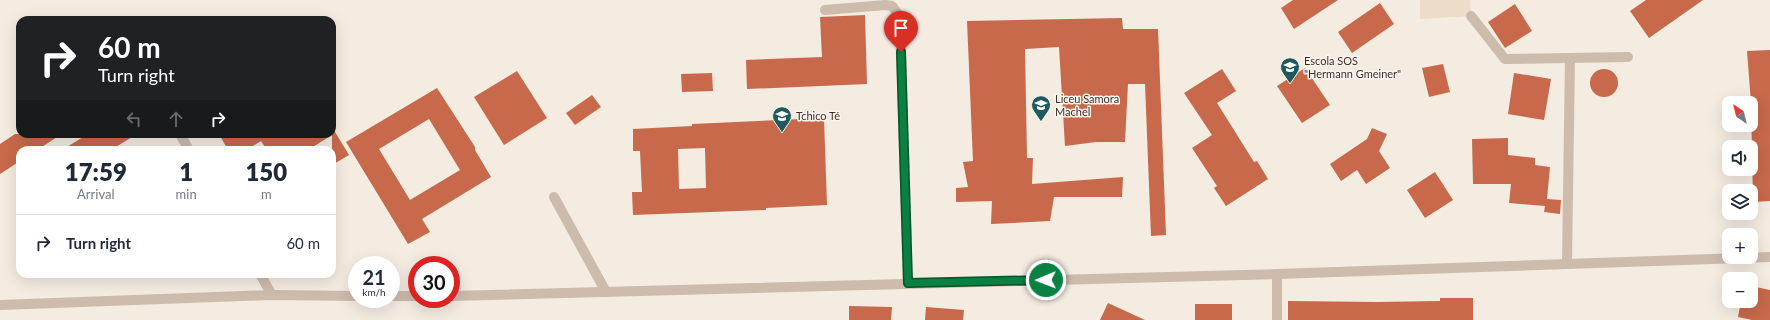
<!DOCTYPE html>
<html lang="en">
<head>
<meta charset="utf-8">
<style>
	:root { --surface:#fff; --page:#f2f2f3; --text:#1f2937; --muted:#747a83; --line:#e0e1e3 }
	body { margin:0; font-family:Lato,sans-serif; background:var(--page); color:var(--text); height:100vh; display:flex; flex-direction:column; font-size:15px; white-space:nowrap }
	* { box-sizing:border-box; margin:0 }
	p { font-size:13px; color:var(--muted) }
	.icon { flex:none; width:22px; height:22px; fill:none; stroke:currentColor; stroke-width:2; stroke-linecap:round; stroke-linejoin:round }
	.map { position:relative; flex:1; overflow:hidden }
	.side { position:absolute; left:16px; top:146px; width:320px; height:132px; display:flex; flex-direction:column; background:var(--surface); border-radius:12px; box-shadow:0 4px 16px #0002 }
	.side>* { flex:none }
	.top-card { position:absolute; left:16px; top:16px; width:320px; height:122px; border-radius:12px; box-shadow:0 4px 16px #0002; background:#202124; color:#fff; overflow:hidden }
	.needle { width:26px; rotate:325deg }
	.tools { position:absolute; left:1722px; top:96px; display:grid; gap:8px }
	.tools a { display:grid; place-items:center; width:36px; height:36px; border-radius:8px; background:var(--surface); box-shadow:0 4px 16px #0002; font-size:20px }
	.speed { position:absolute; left:348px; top:256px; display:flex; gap:8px; font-size:20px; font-weight:700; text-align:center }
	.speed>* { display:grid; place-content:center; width:52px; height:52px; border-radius:50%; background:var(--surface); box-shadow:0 4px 16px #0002; line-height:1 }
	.speed small { font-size:10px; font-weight:400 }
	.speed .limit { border:6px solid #d22; background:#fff; color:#111 }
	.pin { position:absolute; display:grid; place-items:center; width:34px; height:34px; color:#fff; margin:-41px -17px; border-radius:50% 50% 50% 0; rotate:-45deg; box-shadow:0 0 4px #0007 }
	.pin .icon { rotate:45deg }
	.me { position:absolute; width:44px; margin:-22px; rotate:269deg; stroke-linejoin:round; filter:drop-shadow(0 0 3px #0008) }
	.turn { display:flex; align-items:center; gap:14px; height:84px; padding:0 16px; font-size:18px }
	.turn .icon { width:52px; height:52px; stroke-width:2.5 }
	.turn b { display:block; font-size:28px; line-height:34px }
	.lanes { display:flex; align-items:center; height:38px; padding:0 16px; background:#0003; justify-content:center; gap:20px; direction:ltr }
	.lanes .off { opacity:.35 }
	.eta { display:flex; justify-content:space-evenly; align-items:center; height:68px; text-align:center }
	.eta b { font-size:24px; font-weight:800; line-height:28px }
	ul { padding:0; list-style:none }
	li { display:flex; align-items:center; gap:12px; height:56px; padding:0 16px; border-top:1px solid var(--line) }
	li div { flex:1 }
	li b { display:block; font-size:15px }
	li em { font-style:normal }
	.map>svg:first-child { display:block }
	.plaza { fill:#ecdcc8 }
	.building { fill:#c8694b; fill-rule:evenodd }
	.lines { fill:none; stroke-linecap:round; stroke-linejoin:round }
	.minor { stroke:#cdbbac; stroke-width:10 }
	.route-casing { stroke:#07532c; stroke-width:10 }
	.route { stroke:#0b8043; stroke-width:7 }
	.labels { text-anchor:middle; stroke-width:3; stroke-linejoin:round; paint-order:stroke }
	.poi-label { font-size:11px; fill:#3b302b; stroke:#fbf5ee; text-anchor:start }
</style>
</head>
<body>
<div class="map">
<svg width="1770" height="320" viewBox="0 0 1770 320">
	<rect width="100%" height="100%" fill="#f4ebe1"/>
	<polygon class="plaza" points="1420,0 1470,0 1471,16 1420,19"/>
	<g class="building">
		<polygon points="1293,0 1338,0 1294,29 1281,8"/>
		<polygon points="1646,0 1703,0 1649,38 1630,11"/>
		<polygon points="1380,3 1394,24 1352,53 1338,32"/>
		<polygon points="1515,4 1532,31 1505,48 1488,22"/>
		<polygon points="865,15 867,84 747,89 746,60 822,57 820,17"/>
		<polygon points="1122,18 1123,29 1158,29 1166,235 1151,236 1145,84 1128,84 1125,142 1096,142 1065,146 1059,47 1025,49 1027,158 1033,158 1032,184 1123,177 1122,197 1054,197 1050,221 991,224 992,201 956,202 956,188 968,187 963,162 973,161 967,21"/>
		<polygon points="1770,50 1770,201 1753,202 1751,103 1747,51"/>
		<polygon points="1443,64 1450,92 1429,97 1422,68"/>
		<polygon points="1305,68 1330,105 1302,123 1277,86"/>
		<polygon points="1222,69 1236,91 1217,103 1254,162 1257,161 1268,179 1226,206 1214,188 1217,186 1192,148 1212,135 1184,93"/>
		<circle cx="1604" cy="83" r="14"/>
		<polygon points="517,71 547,118 504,145 474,97"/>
		<polygon points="712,73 713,91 682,92 681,74"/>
		<polygon points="1514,73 1551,79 1544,120 1508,114"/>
		<path d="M437 88 475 147V150L491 177 422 219 430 232 408 244 346 142ZM429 119 460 170 410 200 379 149Z"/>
		<polygon points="592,95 601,107 575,125 566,113"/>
		<path d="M824 118 827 205 766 208V210L633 215 632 192H642L640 151H633V129L692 126V124ZM705 148 706 188 679 189 678 149Z"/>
		<polygon points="332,127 349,155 332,165 332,135 308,150 267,150 261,141 246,150 228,150 219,134 332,134"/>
		<polygon points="1372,128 1387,134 1379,151 1390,168 1366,184 1357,170 1341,181 1330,164 1367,139"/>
		<polygon points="15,134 62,134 37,150 20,150 20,161 0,174 0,144"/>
		<polygon points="88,134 137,134 111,150 62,150"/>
		<polygon points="1508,138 1508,155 1535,158 1535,165 1550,167 1547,199 1561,200 1560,214 1544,212 1545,206 1509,203 1511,184 1473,184 1472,139"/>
		<polygon points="1435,172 1453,200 1425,218 1407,190"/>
		<polygon points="1751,286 1770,290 1770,320 1752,320 1738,317 1741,301 1751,301"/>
		<polygon points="1440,298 1473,298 1473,320 1288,320 1288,301 1377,302 1440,301"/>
		<polygon points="1108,303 1145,320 1100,320"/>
		<rect x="1195" y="304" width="37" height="16"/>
		<polygon points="849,306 892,307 891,320 849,320"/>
		<polygon points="926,307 964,310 963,320 925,320"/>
	</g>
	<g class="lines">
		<g class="minor">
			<polyline points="825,10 885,5 892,6 898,14 900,21 908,283"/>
			<polyline points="1471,16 1505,59 1628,57"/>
			<polyline points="180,134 189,150"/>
			<polyline points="554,197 606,292"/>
			<polyline points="1567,263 1570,58"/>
			<polyline points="260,274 272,295"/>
			<polyline points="1277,274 1277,320"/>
			<polyline points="391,296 417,296"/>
			<polyline points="451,296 1277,274 1770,257"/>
			<polyline points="0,305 272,295 357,296"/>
		</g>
	</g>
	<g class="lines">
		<defs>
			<polyline id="route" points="901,52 908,283 1046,280"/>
		</defs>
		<use href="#route" class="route-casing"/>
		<use href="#route" class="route"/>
	</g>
	<defs>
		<symbol id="school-pin" viewBox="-11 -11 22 30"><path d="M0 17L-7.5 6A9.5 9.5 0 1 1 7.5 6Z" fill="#1f5a5e" stroke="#fbf5ee"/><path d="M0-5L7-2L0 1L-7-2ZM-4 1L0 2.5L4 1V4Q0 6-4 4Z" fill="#fff"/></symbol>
	</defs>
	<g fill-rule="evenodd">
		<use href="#school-pin" x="1279" y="56" width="22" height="30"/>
		<use href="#school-pin" x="1030" y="94" width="22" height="30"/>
		<use href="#school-pin" x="771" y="105" width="22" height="30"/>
	</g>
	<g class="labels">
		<g class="poi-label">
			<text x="1304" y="65">Escola SOS<tspan x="1304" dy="13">"Hermann Gmeiner"</tspan></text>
			<text x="1055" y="103">Liceu Samora<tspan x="1055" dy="13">Machel</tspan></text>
			<text x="796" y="120">Tchico Té</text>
		</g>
	</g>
</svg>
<div class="tools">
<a><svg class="needle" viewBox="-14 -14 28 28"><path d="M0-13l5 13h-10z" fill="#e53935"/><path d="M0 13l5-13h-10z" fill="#747a83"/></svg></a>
<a><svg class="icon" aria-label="sound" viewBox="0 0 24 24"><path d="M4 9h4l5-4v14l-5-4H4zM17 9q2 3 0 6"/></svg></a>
<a><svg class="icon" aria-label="layers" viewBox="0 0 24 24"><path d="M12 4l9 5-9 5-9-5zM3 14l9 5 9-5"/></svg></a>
<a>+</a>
<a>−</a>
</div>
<div class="speed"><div>21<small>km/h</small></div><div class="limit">30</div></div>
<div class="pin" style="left:901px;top:52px;background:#d93025"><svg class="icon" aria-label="arrive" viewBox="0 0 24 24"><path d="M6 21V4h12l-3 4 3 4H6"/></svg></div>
<svg class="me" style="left:1046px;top:280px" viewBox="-20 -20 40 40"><circle r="17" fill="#0b8043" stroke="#fff" stroke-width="3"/><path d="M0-11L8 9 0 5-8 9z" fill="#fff"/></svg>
<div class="top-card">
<div class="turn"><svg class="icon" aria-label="right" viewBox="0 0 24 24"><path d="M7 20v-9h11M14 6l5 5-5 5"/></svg><div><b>60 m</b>Turn right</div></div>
<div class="lanes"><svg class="icon off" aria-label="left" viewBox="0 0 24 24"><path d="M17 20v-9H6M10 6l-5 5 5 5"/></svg><svg class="icon off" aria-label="ahead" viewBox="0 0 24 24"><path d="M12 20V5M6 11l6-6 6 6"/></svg><svg class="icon" aria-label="right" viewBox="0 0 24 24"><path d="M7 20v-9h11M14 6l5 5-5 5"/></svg></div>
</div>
<section class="side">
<div class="eta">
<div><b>17:59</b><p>Arrival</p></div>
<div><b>1</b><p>min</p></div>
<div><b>150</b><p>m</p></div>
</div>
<ul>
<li><svg class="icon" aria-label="right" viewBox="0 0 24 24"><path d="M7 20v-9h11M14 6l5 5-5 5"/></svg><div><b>Turn right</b></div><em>60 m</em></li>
</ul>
</section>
</div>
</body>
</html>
